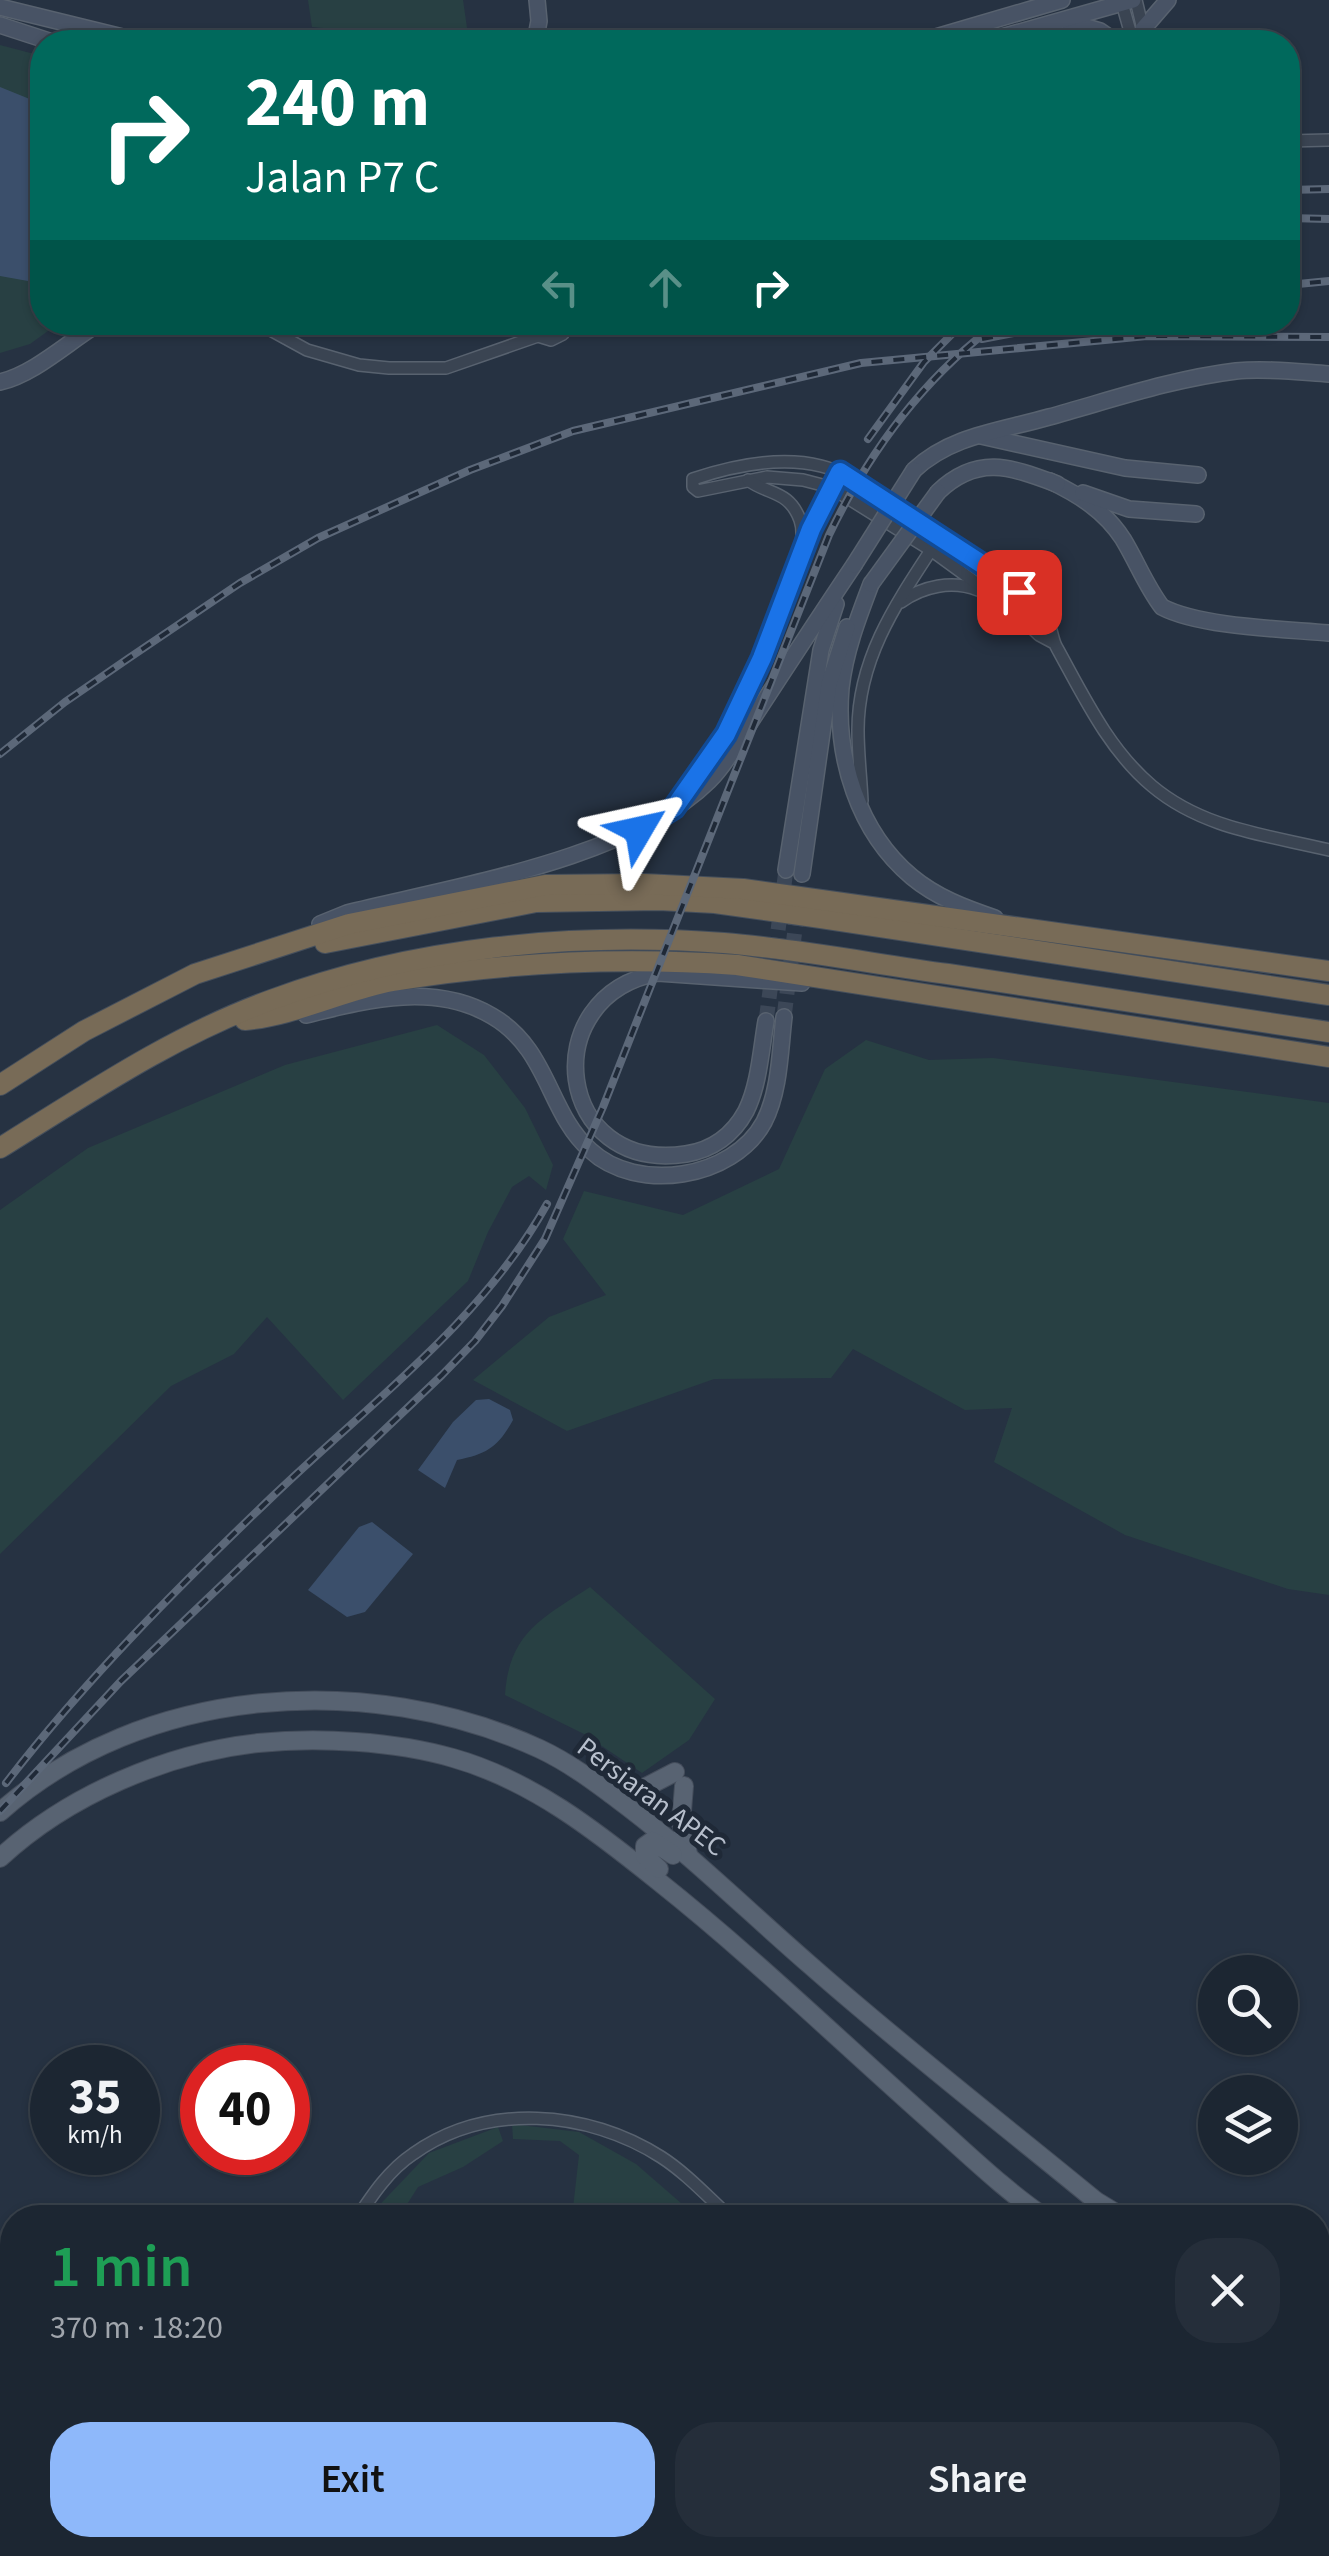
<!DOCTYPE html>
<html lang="en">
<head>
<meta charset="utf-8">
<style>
	:root { --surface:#1c2632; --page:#252e3a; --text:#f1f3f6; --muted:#a0a5ac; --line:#3a434d; --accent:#8eb8fa }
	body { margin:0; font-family:"Source Sans 3",sans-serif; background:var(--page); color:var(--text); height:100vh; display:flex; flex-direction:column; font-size:38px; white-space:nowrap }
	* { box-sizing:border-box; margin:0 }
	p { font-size:32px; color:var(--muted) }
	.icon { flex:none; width:55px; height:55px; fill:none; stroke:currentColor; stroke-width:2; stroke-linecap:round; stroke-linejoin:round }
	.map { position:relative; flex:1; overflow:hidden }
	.details { position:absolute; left:0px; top:2205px; width:1330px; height:352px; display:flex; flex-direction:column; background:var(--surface); border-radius:40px 40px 0 0; box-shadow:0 2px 8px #0004,0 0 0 2px var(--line) }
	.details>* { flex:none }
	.hud { position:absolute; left:30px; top:30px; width:1270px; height:305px; border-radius:40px; box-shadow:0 2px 8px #0004,0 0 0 2px var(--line); background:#00695c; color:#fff; overflow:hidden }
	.tools { position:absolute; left:1198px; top:1955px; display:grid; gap:20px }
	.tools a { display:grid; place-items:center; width:100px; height:100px; border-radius:50%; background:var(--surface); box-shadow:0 2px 8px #0004,0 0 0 2px var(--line); font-size:50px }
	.speed { position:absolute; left:30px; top:2045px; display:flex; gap:20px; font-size:50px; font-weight:700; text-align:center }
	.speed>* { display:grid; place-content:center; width:130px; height:130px; border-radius:50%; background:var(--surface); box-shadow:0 2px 8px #0004,0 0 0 2px var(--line); line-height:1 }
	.speed small { font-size:25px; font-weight:400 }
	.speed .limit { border:15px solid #d22; background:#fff; color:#111 }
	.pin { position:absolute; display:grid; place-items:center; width:85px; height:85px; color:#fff; margin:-42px; border-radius:20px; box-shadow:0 5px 15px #0006 }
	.me { position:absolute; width:110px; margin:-55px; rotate:54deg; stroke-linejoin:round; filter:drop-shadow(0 0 8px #0008) }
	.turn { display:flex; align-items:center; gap:35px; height:210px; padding:0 50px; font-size:45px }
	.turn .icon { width:130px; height:130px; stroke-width:2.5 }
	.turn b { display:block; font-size:70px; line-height:85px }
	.lanes { display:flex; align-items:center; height:95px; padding:0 50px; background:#0003; justify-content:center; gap:50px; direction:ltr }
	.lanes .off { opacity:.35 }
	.round { display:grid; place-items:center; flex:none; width:105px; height:105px; border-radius:40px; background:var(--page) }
	.summary { display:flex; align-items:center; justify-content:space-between; height:170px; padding:0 50px }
	h1 { font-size:60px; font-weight:600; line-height:75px; color:#1e9e55 }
	.button { display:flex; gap:20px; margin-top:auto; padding:20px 50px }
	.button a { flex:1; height:115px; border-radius:40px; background:var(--accent); color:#111; font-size:40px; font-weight:600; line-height:115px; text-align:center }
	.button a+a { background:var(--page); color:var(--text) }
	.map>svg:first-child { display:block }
	.green { fill:#284043 }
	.water { fill:#3b4f6b }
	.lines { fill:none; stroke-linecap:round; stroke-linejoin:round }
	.secondary-tunnel { stroke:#3c4757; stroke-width:15; stroke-dasharray:15 8; stroke-linecap:butt }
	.street-casing { stroke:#58626f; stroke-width:14 }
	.secondary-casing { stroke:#58626f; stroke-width:18 }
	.primary-casing { stroke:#444d5b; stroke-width:20 }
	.highway-casing { stroke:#454f5c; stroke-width:22 }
	.street { stroke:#3a4452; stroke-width:11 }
	.secondary { stroke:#485365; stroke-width:15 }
	.primary { stroke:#586372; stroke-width:18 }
	.highway { stroke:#786b57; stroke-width:20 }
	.rail-casing { stroke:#5c6879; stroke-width:8 }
	.rail { stroke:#1f2937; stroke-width:4; stroke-dasharray:11; stroke-linecap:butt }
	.secondary-bridge-casing { stroke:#58626f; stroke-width:18; stroke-linecap:butt }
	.secondary-bridge { stroke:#485365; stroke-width:15 }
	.route-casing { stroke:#114b97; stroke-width:25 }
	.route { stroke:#1a73e8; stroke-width:18 }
	.labels { text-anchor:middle; stroke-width:10; stroke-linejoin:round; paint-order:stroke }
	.street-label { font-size:28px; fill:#b7bfcc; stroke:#1f2937 }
</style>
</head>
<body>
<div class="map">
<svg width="1329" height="2556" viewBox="0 0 1329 2556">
	<rect width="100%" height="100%" fill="#263242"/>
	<g class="green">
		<polygon points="308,0 463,0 469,42 312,27"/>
		<polygon points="0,45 42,56 42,322 59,323 30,344 0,353"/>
		<polygon points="437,1025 484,1055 525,1108 553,1165 546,1190 529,1176 512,1187 488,1232 468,1281 343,1400 267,1317 234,1354 171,1386 0,1554 0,1210 88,1148 285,1065"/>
		<polygon points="866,1040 929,1060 993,1058 1329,1103 1329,1595 1288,1589 1125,1535 994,1462 1012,1408 965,1410 853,1349 831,1378 714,1379 567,1431 473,1380 549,1317 606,1295 563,1239 584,1191 683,1215 779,1169 825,1069"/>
		<path d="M590 1587 715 1699 689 1740 642 1773 584 1734 505 1695C509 1632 543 1618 590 1587Z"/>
		<polygon points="512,2124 579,2132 636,2164 697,2217 572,2217 579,2155 560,2141 513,2139"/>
		<polygon points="498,2127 503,2141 463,2167 418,2187 399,2217 368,2217 429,2153"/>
	</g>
	<g class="water">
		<polygon points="0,87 42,104 42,275 28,281 0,276"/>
		<path d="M489 1399 510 1410 513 1420C498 1447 487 1454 457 1460L445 1488 418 1470 453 1422 476 1400Z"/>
		<polygon points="372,1522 413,1554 365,1612 347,1617 308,1590 359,1527"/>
	</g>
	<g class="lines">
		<g class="secondary-tunnel">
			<polyline points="784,1017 802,874"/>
			<polyline points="766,1021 786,870"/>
		</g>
		<defs>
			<g id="street">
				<polyline points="1136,0 1146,42"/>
				<polyline points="1122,3 1133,42"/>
				<polyline points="1288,141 1329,140"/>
				<polyline points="256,322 307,350 359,365 389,368 446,368 538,336"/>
				<polyline points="533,322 538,336 551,340 563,334 566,322"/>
				<polyline points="806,543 834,482"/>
				<path d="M901 602C923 586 952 580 978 590"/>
				<path d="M1054 643 1039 635 1012 609 931 550 830 487 803 480 767 477 698 491 693 487V479C732 466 781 456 821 466 847 472 871 492 894 507 942 537 1014 574 1047 620 1052 628 1052 640 1057 648 1084 697 1109 750 1152 786 1203 829 1267 835 1329 850"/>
				<path d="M682 798C697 777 712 756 725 734 746 697 814 558 800 520 789 490 768 495 748 480"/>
				<path d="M862 801C861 778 858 754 858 730 858 658 897 602 935 544"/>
				<path d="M357 2218C373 2194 389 2170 413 2154 486 2102 588 2110 661 2157 686 2173 708 2197 731 2218"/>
			</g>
			<g id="secondary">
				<polyline points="0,7 143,42"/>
				<polyline points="1066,21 1100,31 1116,42"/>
				<polyline points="0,25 52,42"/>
				<polyline points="1143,29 1168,0"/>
				<polyline points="535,42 539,21 537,0"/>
				<polyline points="919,42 1062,0"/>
				<polyline points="984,42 1133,0"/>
				<path d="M0 382C35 374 69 341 101 322"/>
				<polyline points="981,436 1125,468 1198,475"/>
				<path d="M914 470C951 435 1001 431 1049 417 1111 400 1171 379 1236 371 1266 368 1299 372 1329 374"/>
				<path d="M1050 481C1079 495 1105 511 1123 539 1137 562 1146 586 1162 607 1200 627 1284 629 1329 633"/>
				<path d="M938 492C978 454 1011 467 1057 484"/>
				<polyline points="1083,493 1129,509 1196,514"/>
				<path d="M871 584C858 618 845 652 841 688 835 757 858 832 912 877 936 897 965 908 995 918"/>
				<polyline points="786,870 821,650 836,604"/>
				<polyline points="802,874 829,684 847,627"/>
				<path d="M320 924 347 913C452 887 632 858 709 781 728 762 742 734 757 712 789 663 821 614 854 565"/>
				<path d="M306 1015C367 1000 434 982 492 1016 549 1049 548 1113 590 1150 637 1194 733 1179 764 1122 780 1091 780 1050 784 1017"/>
				<path d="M766 1021C761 1050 759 1085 746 1111 733 1135 712 1150 686 1154 555 1174 534 996 658 973L802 983"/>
				<polyline points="0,2340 12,2352"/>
				<polyline points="214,2545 225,2556"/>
			</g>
			<g id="primary">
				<polyline points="684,1786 681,1823 688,1854"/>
				<polyline points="611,1794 646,1787 675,1772"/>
				<path d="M0 1812C143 1685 369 1670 540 1749 572 1764 600 1786 628 1807 692 1856 749 1912 810 1965 903 2047 1001 2123 1096 2201L1124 2218"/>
				<path d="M0 1858C68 1795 167 1753 258 1743 318 1737 394 1741 453 1758 531 1780 596 1831 658 1881 755 1958 843 2044 936 2126 971 2157 1007 2192 1046 2218"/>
				<polyline points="659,1869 645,1856 645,1846 652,1841 673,1855"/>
				<polyline points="1318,2276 1329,2278"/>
				<polyline points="1318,2317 1329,2318"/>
			</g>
			<g id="highway">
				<polyline points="325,943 536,902 659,900 715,903 821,918 1329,995"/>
				<path d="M245 1020C293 1016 344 990 393 981 507 962 622 957 737 965L1329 1057"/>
				<polyline points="0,1085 84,1031 195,974 349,924 545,885 644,884 743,889 1329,971"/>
				<path d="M0 1148C87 1094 174 1035 271 1000 414 947 572 932 724 943 799 949 874 964 948 974 1075 993 1202 1012 1329 1032"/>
			</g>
		</defs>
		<use href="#street" class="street-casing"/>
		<use href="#secondary" class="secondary-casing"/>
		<use href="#primary" class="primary-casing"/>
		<use href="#highway" class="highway-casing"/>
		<use href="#street" class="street"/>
		<use href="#secondary" class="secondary"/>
		<use href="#primary" class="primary"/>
		<use href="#highway" class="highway"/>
		<defs>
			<g id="rail">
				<polyline points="1288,190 1329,189"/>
				<polyline points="1288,218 1329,219"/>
				<polyline points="1288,285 1329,281"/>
				<polyline points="982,339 1071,322"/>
				<polyline points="868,439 924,362 964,322"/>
				<polyline points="0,754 65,702 129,658 240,583 318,538 470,470 573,431 861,363 1147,336 1329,337"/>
				<path d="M6 1783C86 1679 179 1586 274 1495 369 1404 482 1321 547 1204"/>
				<path d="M0 1811 121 1681 442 1375 475 1341 502 1306 545 1239 603 1107 829 535C869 452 924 377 999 322"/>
			</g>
		</defs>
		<use href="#rail" class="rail-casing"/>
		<use href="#rail" class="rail"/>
		<defs>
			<g id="secondary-bridge">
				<polyline points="854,565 914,470"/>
				<polyline points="871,584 938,492"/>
			</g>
		</defs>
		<use href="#secondary-bridge" class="secondary-bridge-casing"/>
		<use href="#secondary-bridge" class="secondary-bridge"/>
	</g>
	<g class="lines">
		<defs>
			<polyline id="route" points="639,830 674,808 726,734 762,658 811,529 840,472 994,572 1019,592"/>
		</defs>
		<use href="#route" class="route-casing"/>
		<use href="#route" class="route"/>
	</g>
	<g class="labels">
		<g class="street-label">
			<text transform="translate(652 1796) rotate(37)" y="10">Persiaran APEC</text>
		</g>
	</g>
</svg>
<div class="tools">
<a><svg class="icon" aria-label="search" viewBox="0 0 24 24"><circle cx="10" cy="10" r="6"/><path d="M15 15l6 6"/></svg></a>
<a><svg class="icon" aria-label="layers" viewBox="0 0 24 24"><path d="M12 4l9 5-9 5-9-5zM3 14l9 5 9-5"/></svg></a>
</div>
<div class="speed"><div>35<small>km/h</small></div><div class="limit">40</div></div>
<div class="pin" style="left:1019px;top:592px;background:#d93025"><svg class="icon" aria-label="arrive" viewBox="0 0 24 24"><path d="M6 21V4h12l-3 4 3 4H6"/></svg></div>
<svg class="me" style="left:639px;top:830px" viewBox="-20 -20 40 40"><path d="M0-17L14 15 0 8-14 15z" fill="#1a73e8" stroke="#fff" stroke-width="4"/></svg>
<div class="hud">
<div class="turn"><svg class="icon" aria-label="right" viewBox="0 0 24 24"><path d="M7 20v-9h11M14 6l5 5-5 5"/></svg><div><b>240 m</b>Jalan P7 C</div></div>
<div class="lanes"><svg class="icon off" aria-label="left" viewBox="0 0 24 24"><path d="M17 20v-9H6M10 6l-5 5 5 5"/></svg><svg class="icon off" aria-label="ahead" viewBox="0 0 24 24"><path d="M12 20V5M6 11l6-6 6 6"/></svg><svg class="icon" aria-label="right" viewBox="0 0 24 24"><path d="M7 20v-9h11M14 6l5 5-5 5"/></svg></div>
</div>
<section class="details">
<div class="summary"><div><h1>1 min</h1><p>370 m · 18:20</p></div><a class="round"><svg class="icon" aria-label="close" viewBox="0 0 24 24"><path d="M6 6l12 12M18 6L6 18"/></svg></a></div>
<div class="button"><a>Exit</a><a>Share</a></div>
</section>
</div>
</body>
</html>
